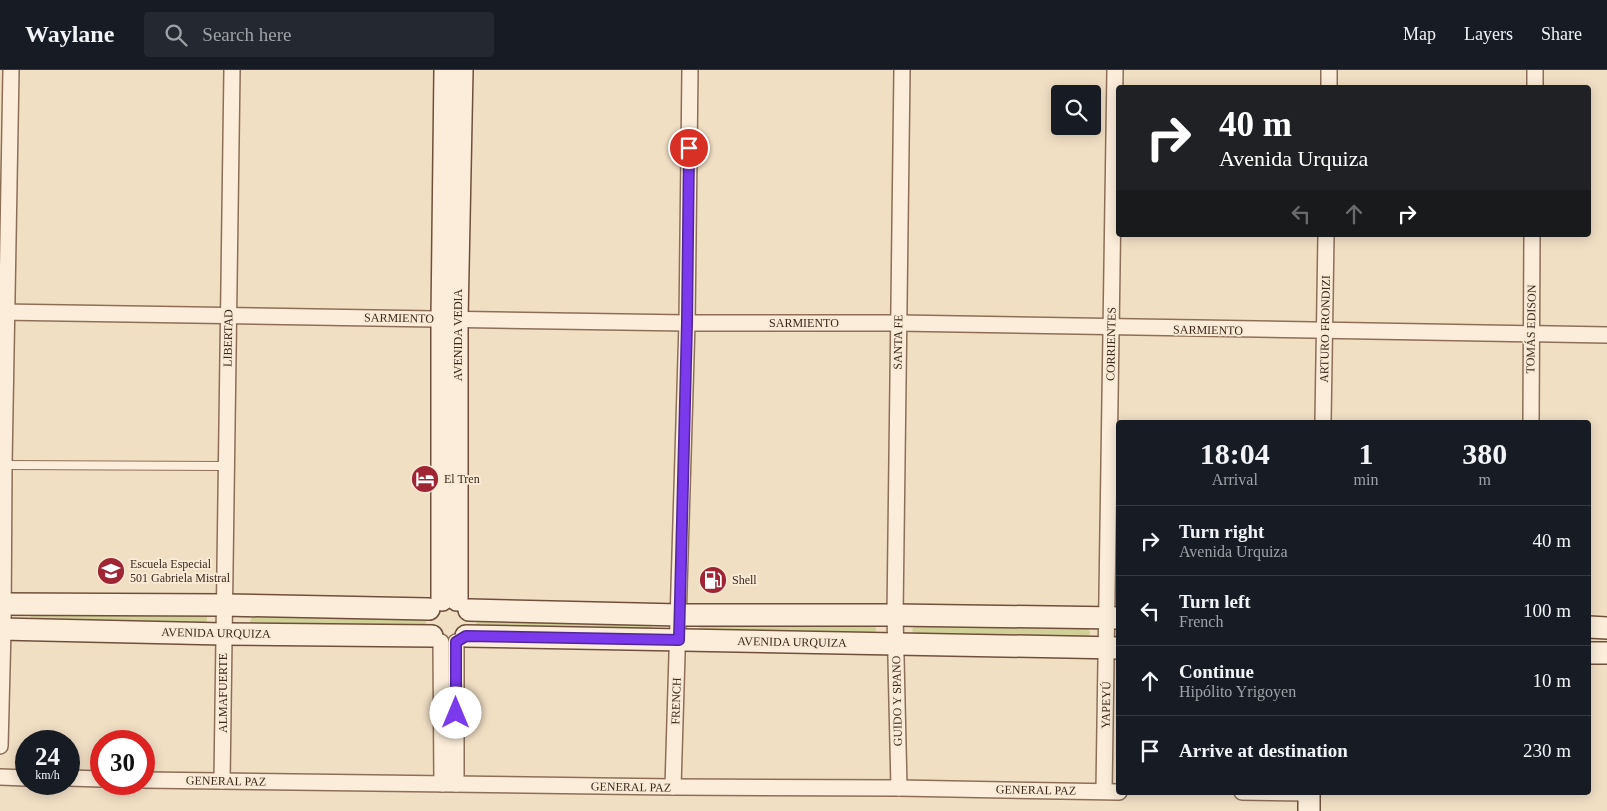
<!DOCTYPE html>
<html lang="en">
<head>
<meta charset="utf-8">
<style>
	:root { --surface:#171b24; --page:#242831; --text:#f1f3f6; --muted:#9ea1a6; --line:#363941 }
	body { margin:0; font-family:Georgia,serif; background:var(--page); color:var(--text); height:100vh; display:flex; flex-direction:column; font-size:19px; white-space:nowrap }
	* { box-sizing:border-box; margin:0 }
	p { font-size:16px; color:var(--muted) }
	.icon { flex:none; width:28px; height:28px; fill:none; stroke:currentColor; stroke-width:2; stroke-linecap:round; stroke-linejoin:round }
	.map { position:relative; flex:1; overflow:hidden }
	.side { position:absolute; left:1116px; top:350px; width:475px; height:375px; display:flex; flex-direction:column; background:var(--surface); border-radius:5px; box-shadow:0 2px 12px #0003 }
	.side>* { flex:none }
	.top-card { position:absolute; left:1116px; top:15px; width:475px; height:152px; border-radius:5px; box-shadow:0 2px 12px #0003; background:#202124; color:#fff; overflow:hidden }
	.controls { position:absolute; left:1051px; top:15px; display:grid; gap:10px }
	.controls a { display:grid; place-items:center; width:50px; height:50px; border-radius:5px; background:var(--surface); box-shadow:0 2px 12px #0003; font-size:25px }
	.speed { position:absolute; left:15px; top:660px; display:flex; gap:10px; font-size:25px; font-weight:700; text-align:center }
	.speed>* { display:grid; place-content:center; width:65px; height:65px; border-radius:50%; background:var(--surface); box-shadow:0 2px 12px #0003; line-height:1 }
	.speed small { font-size:12px; font-weight:400 }
	.speed .limit { border:8px solid #d22; background:#fff; color:#111 }
	.pin { position:absolute; display:grid; place-items:center; width:42px; height:42px; color:#fff; margin:-21px; border:2px solid #fff; border-radius:50%; box-shadow:0 1px 5px #0007 }
	.me { position:absolute; width:55px; margin:-28px; rotate:0deg; stroke-linejoin:round; filter:drop-shadow(0 0 4px #0008) }
	.turn { display:flex; align-items:center; gap:18px; height:105px; padding:0 20px; font-size:22px }
	.turn .icon { width:65px; height:65px; stroke-width:2.5 }
	.turn b { display:block; font-size:35px; line-height:42px }
	.lanes { display:flex; align-items:center; height:48px; padding:0 20px; background:#0003; justify-content:center; gap:25px; direction:ltr }
	.lanes .off { opacity:.35 }
	.eta { display:flex; justify-content:space-evenly; align-items:center; height:85px; text-align:center }
	.eta b { font-size:30px; font-weight:600; line-height:35px }
	ul { padding:0; list-style:none }
	li { display:flex; align-items:center; gap:15px; height:70px; padding:0 20px; border-top:1px solid var(--line) }
	li div { flex:1 }
	li b { display:block; font-size:19px }
	li em { font-style:normal }
	header { display:flex; align-items:center; gap:30px; box-sizing:border-box; height:70px; padding:0 25px; background:var(--surface); border-bottom:1px solid var(--line) }
	header strong { font-size:24px }
	nav { display:flex; gap:28px; margin-inline-start:auto; font-size:18px }
	.search { width:350px; height:45px; background:var(--page); display:flex; align-items:center; gap:12px; box-sizing:border-box; padding:0 18px; border-radius:5px; color:var(--muted); font-size:19px }
	.map>svg:first-child { display:block }
	.green { fill:#d0d097 }
	.lines { fill:none; stroke-linecap:round; stroke-linejoin:round }
	.lane-casing { stroke:#8d6f59; stroke-width:10 }
	.street-casing { stroke:#8d6f59; stroke-width:18 }
	.secondary-casing { stroke:#6f503c; stroke-width:24 }
	.lane { stroke:#fbedd9; stroke-width:8 }
	.street { stroke:#fbedd9; stroke-width:15 }
	.secondary { stroke:#fbedd9; stroke-width:21 }
	.route-casing { stroke:#51269a; stroke-width:12 }
	.route { stroke:#7c3aed; stroke-width:9 }
	.labels { text-anchor:middle; stroke-width:4; stroke-linejoin:round; paint-order:stroke }
	.street-label { font-size:12px; fill:#3c291e; stroke:#f8ead5 }
	.poi-label { font-size:12px; fill:#3c291e; stroke:#f8ead5; text-anchor:start }
</style>
</head>
<body>
<header>
<strong>Waylane</strong>
<div class="search"><svg class="icon" aria-label="search" viewBox="0 0 24 24"><circle cx="10" cy="10" r="6"/><path d="M15 15l6 6"/></svg>Search here</div>
<nav><a>Map</a><a>Layers</a><a>Share</a></nav>
</header>
<div class="map">
<svg width="1607" height="741" viewBox="0 0 1607 741">
	<rect width="100%" height="100%" fill="#f1dfc4"/>
	<g class="green">
		<polygon points="30,543 207,545 207,550 205,555 31,550"/>
		<polygon points="253,545 425,549 427,556 251,555 250,551"/>
		<polygon points="476,550 652,553 652,560 477,557"/>
		<polygon points="699,555 874,555 876,559 875,564 700,561"/>
		<polygon points="914,556 1087,558 1090,562 1089,567 915,566 912,560"/>
	</g>
	<g class="lines">
		<defs>
			<polyline id="lane" points="4,395 226,396"/>
			<g id="street">
				<polyline points="1329,18 1329,0"/>
				<polyline points="1535,18 1535,0"/>
				<polyline points="0,242 687,253 899,253 1607,265"/>
				<polyline points="1323,352 1326,165"/>
				<polyline points="1531,352 1532,165"/>
				<polyline points="441,572 442,714"/>
				<polyline points="0,676 3,559 4,395 11,0"/>
				<polyline points="0,707 26,708"/>
				<polyline points="69,708 101,709"/>
				<polyline points="144,710 673,717 899,718 1119,722"/>
				<polyline points="222,711 232,0"/>
				<polyline points="456,714 456,572"/>
				<polyline points="673,717 687,253 690,0"/>
				<polyline points="899,718 895,545 902,0"/>
				<polyline points="1104,721 1115,0"/>
				<polyline points="1242,722 1309,723"/>
			</g>
			<g id="secondary">
				<polyline points="442,530 442,248 445,0"/>
				<polyline points="457,530 457,249 462,0"/>
				<polyline points="0,534 224,535 429,539"/>
				<polyline points="469,540 680,545 895,545 1119,548"/>
				<polyline points="1589,557 1607,558"/>
				<polyline points="0,559 223,564 432,566"/>
				<polyline points="466,566 1119,578"/>
				<polyline points="1589,583 1607,583"/>
				<polyline points="1309,741 1309,722"/>
			</g>
		</defs>
		<use href="#lane" class="lane-casing"/>
		<use href="#street" class="street-casing"/>
		<use href="#secondary" class="secondary-casing"/>
		<use href="#lane" class="lane"/>
		<use href="#street" class="street"/>
		<use href="#secondary" class="secondary"/>
	</g>
	<g class="lines">
		<defs>
			<polyline id="route" points="456,643 456,572 466,566 679,570 687,253 689,78"/>
		</defs>
		<use href="#route" class="route-casing"/>
		<use href="#route" class="route"/>
	</g>
	<defs>
		<symbol id="hotel-disc" viewBox="-11 -11 22 22"><circle r="9.5" fill="#a02534" stroke="#f8ead5"/><path d="M-6-4.5h1.5V1H6V5H4.5V3h-9V5H-6ZM-4 0a1.8 1.8 0 1 1 3.6 0ZM.5 0V-2.5h3Q6-2.5 6 0Z" fill="#fff"/></symbol>
		<symbol id="school-disc" viewBox="-11 -11 22 22"><circle r="9.5" fill="#a02534" stroke="#f8ead5"/><path d="M0-5L7-2L0 1L-7-2ZM-4 1L0 2.5L4 1V4Q0 6-4 4Z" fill="#fff"/></symbol>
		<symbol id="fuel-disc" viewBox="-11 -11 22 22"><circle r="9.5" fill="#a02534" stroke="#f8ead5"/><path d="M-5.5-6h7V0h2V4h1.3V-2.5L3-4.5l.8-.8L6-3V5H2.5V1h-1V6h-7ZM-4.2-4.7v3.2H.2V-4.7Z" fill="#fff"/></symbol>
	</defs>
	<g fill-rule="evenodd">
		<use href="#hotel-disc" x="409" y="393" width="32" height="32"/>
		<use href="#school-disc" x="95" y="485" width="32" height="32"/>
		<use href="#fuel-disc" x="697" y="494" width="32" height="32"/>
	</g>
	<g class="labels">
		<g class="street-label">
			<text transform="translate(399 248) rotate(1)" y="4">SARMIENTO</text>
			<text x="804" y="257">SARMIENTO</text>
			<text transform="translate(1325 259) rotate(-89)" y="4">ARTURO FRONDIZI</text>
			<text transform="translate(1531 259) rotate(-89)" y="4">TOMÁS EDISON</text>
			<text transform="translate(1208 260) rotate(1)" y="4">SARMIENTO</text>
			<text transform="translate(458 265) rotate(-90)" y="4">AVENIDA VEDIA</text>
			<text transform="translate(228 268) rotate(-89)" y="4">LIBERTAD</text>
			<text transform="translate(898 272) rotate(-89)" y="4">SANTA FE</text>
			<text transform="translate(1111 274) rotate(-89)" y="4">CORRIENTES</text>
			<text transform="translate(216 563) rotate(1)" y="4">AVENIDA URQUIZA</text>
			<text transform="translate(792 572) rotate(1)" y="4">AVENIDA URQUIZA</text>
			<text transform="translate(223 623) rotate(-90)" y="4">ALMAFUERTE</text>
			<text transform="translate(676 631) rotate(-88)" y="4">FRENCH</text>
			<text transform="translate(897 631) rotate(-91)" y="4">GUIDO Y SPANO</text>
			<text transform="translate(1106 635) rotate(-89)" y="4">YAPEYÚ</text>
			<text transform="translate(226 711) rotate(1)" y="4">GENERAL PAZ</text>
			<text transform="translate(631 717) rotate(1)" y="4">GENERAL PAZ</text>
			<text transform="translate(1036 720) rotate(1)" y="4">GENERAL PAZ</text>
		</g>
		<g class="poi-label">
			<text x="444" y="413">El Tren</text>
			<text x="130" y="498">Escuela Especial<tspan x="130" dy="14">501 Gabriela Mistral</tspan></text>
			<text x="732" y="514">Shell</text>
		</g>
	</g>
</svg>
<div class="controls">
<a><svg class="icon" aria-label="search" viewBox="0 0 24 24"><circle cx="10" cy="10" r="6"/><path d="M15 15l6 6"/></svg></a>
</div>
<div class="speed"><div>24<small>km/h</small></div><div class="limit">30</div></div>
<div class="pin" style="left:689px;top:78px;background:#d93025"><svg class="icon" aria-label="arrive" viewBox="0 0 24 24"><path d="M6 21V4h12l-3 4 3 4H6"/></svg></div>
<svg class="me" style="left:456px;top:643px" viewBox="-20 -20 40 40"><circle r="19" fill="#fff"/><path d="M0-13L10 11 0 6-10 11z" fill="#7c3aed"/></svg>
<div class="top-card">
<div class="turn"><svg class="icon" aria-label="right" viewBox="0 0 24 24"><path d="M7 20v-9h11M14 6l5 5-5 5"/></svg><div><b>40 m</b>Avenida Urquiza</div></div>
<div class="lanes"><svg class="icon off" aria-label="left" viewBox="0 0 24 24"><path d="M17 20v-9H6M10 6l-5 5 5 5"/></svg><svg class="icon off" aria-label="ahead" viewBox="0 0 24 24"><path d="M12 20V5M6 11l6-6 6 6"/></svg><svg class="icon" aria-label="right" viewBox="0 0 24 24"><path d="M7 20v-9h11M14 6l5 5-5 5"/></svg></div>
</div>
<section class="side">
<div class="eta">
<div><b>18:04</b><p>Arrival</p></div>
<div><b>1</b><p>min</p></div>
<div><b>380</b><p>m</p></div>
</div>
<ul>
<li><svg class="icon" aria-label="right" viewBox="0 0 24 24"><path d="M7 20v-9h11M14 6l5 5-5 5"/></svg><div><b>Turn right</b><p>Avenida Urquiza</p></div><em>40 m</em></li>
<li><svg class="icon" aria-label="left" viewBox="0 0 24 24"><path d="M17 20v-9H6M10 6l-5 5 5 5"/></svg><div><b>Turn left</b><p>French</p></div><em>100 m</em></li>
<li><svg class="icon" aria-label="ahead" viewBox="0 0 24 24"><path d="M12 20V5M6 11l6-6 6 6"/></svg><div><b>Continue</b><p>Hipólito Yrigoyen</p></div><em>10 m</em></li>
<li><svg class="icon" aria-label="arrive" viewBox="0 0 24 24"><path d="M6 21V4h12l-3 4 3 4H6"/></svg><div><b>Arrive at destination</b></div><em>230 m</em></li>
</ul>
</section>
</div>
</body>
</html>
